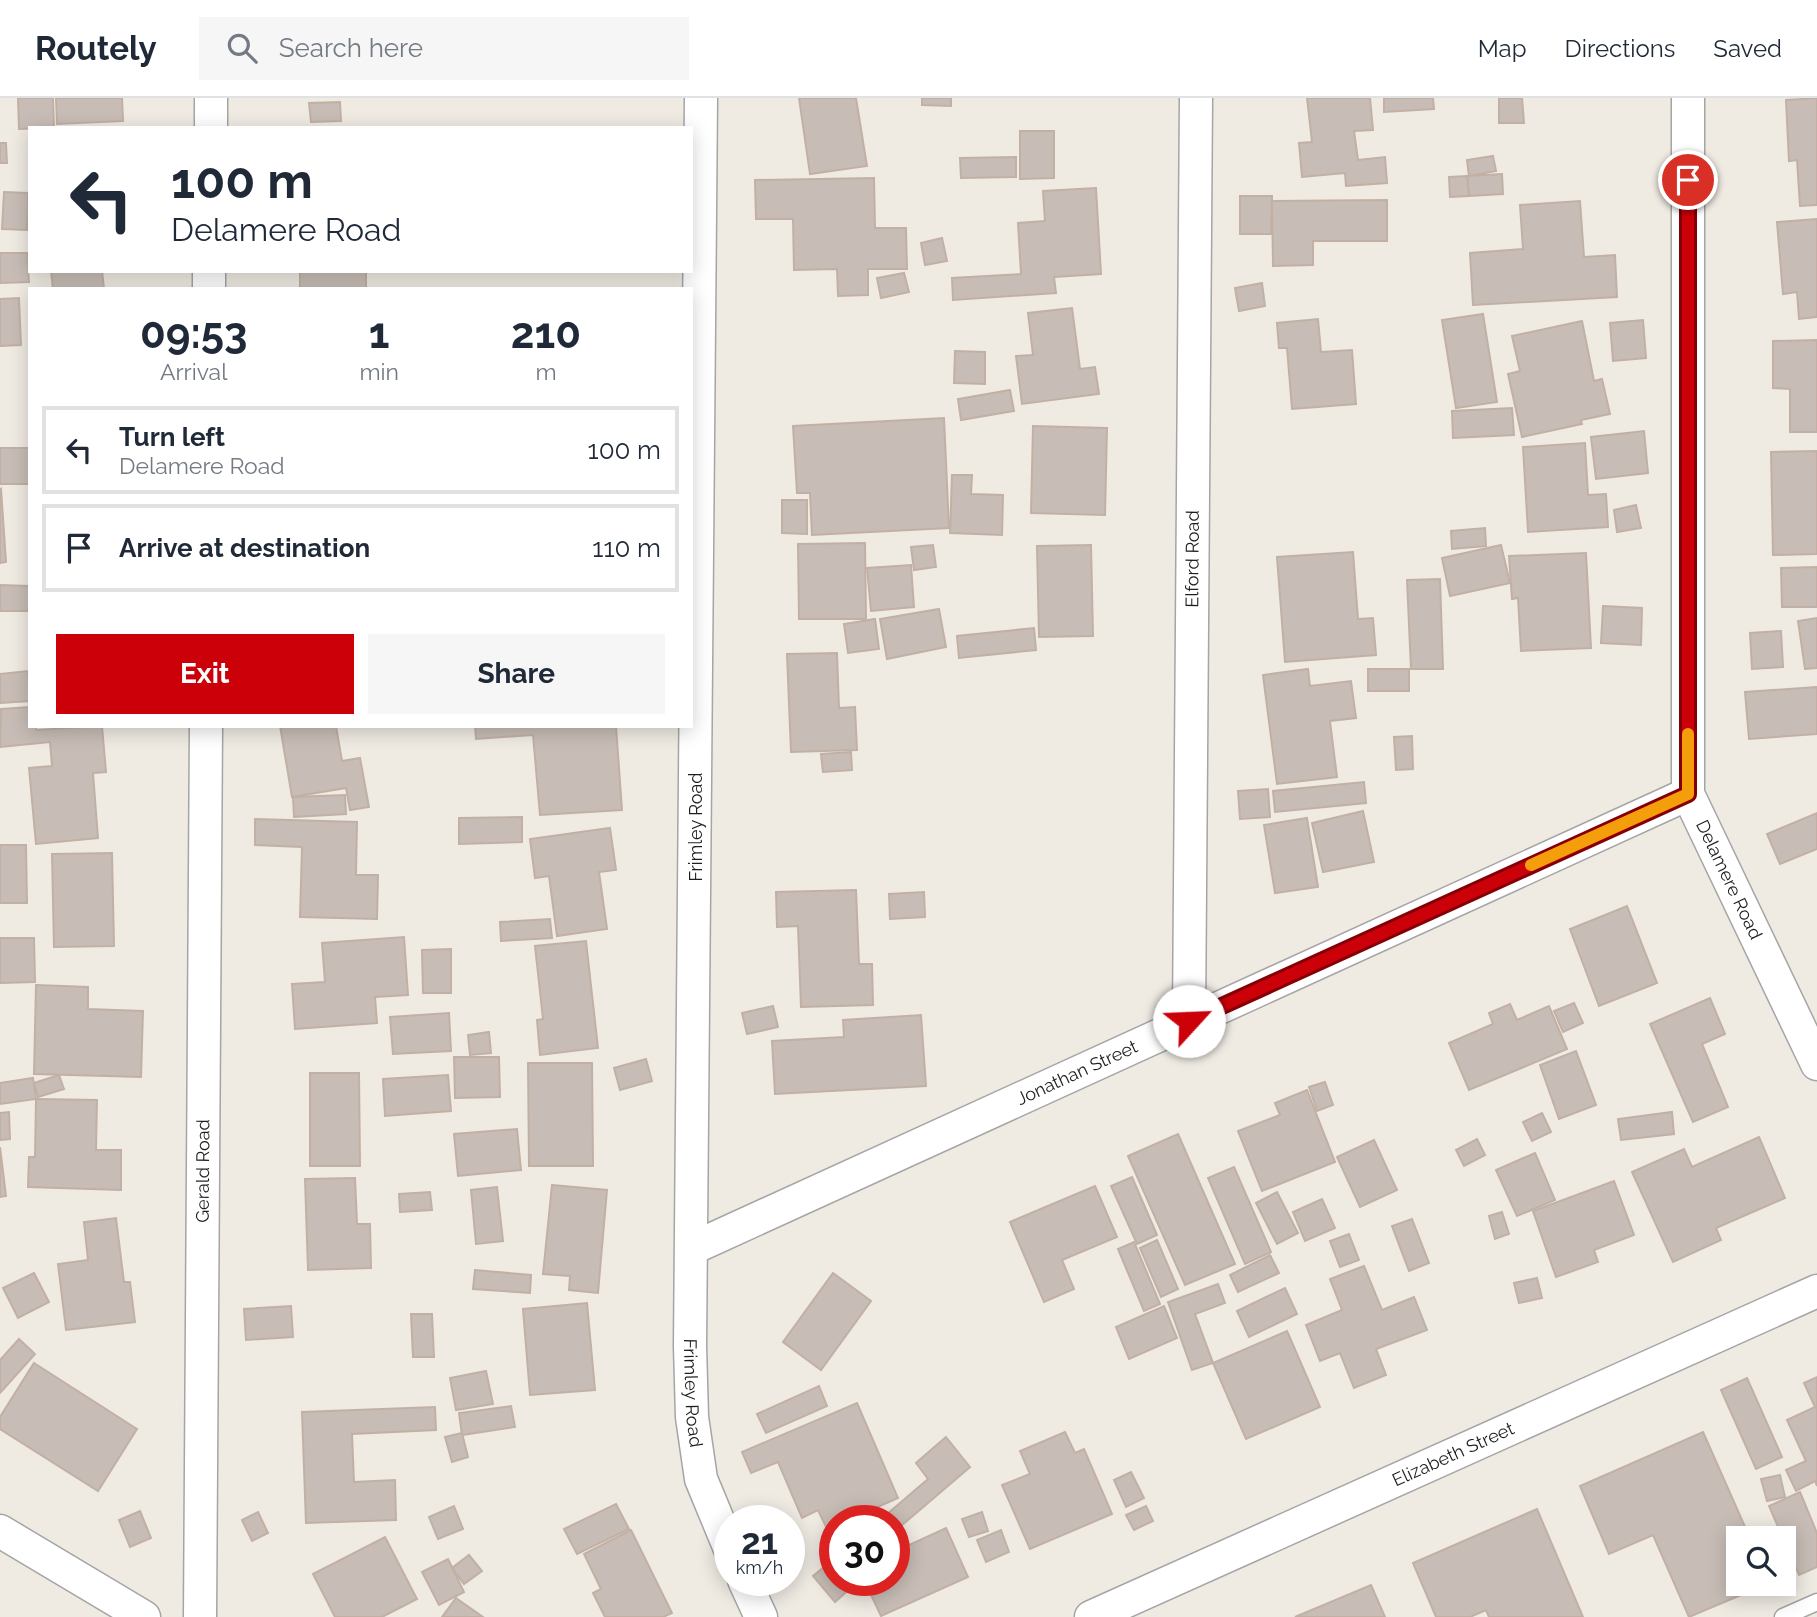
<!DOCTYPE html>
<html lang="en">
<head>
<meta charset="utf-8">
<style>
	:root { --surface:#fff; --page:#f6f6f7; --text:#1f2937; --muted:#747a83; --line:#e0e1e3; --accent:#cb0009 }
	body { margin:0; font-family:Raleway,sans-serif; background:var(--page); color:var(--text); height:100vh; display:flex; flex-direction:column; font-size:26px; white-space:nowrap }
	* { box-sizing:border-box; margin:0 }
	p { font-size:23px; color:var(--muted) }
	.icon { flex:none; width:38px; height:38px; fill:none; stroke:currentColor; stroke-width:2; stroke-linecap:round; stroke-linejoin:round }
	.map { position:relative; flex:1; overflow:hidden }
	.panel { position:absolute; left:28px; top:189px; width:665px; height:441px; display:flex; flex-direction:column; background:var(--surface); border-radius:0px; box-shadow:0 4px 18px #0003 }
	.panel>* { flex:none }
	.banner { position:absolute; left:28px; top:28px; width:665px; height:147px; border-radius:0px; box-shadow:0 4px 18px #0003; background:#fff; color:var(--text); overflow:hidden }
	.tools { position:absolute; left:1726px; top:1428px; display:grid; gap:14px }
	.tools a { display:grid; place-items:center; width:70px; height:70px; border-radius:0px; background:var(--surface); box-shadow:0 4px 18px #0003; font-size:35px }
	.speed { position:absolute; left:714px; top:1407px; display:flex; gap:14px; font-size:35px; font-weight:700; text-align:center }
	.speed>* { display:grid; place-content:center; width:91px; height:91px; border-radius:50%; background:var(--surface); box-shadow:0 4px 18px #0003; line-height:1 }
	.speed small { font-size:18px; font-weight:400 }
	.speed .limit { border:10px solid #d22; background:#fff; color:#111 }
	.pin { position:absolute; display:grid; place-items:center; width:60px; height:60px; color:#fff; margin:-30px; border:4px solid #fff; border-radius:50%; box-shadow:0 2px 7px #0007 }
	.me { position:absolute; width:77px; margin:-38px; rotate:65deg; stroke-linejoin:round; filter:drop-shadow(0 0 5px #0008) }
	.turn { display:flex; align-items:center; gap:24px; height:147px; padding:0 28px; font-size:32px }
	.turn .icon { width:91px; height:91px; stroke-width:2.5 }
	.turn b { display:block; font-size:49px; line-height:60px }
	.eta { display:flex; justify-content:space-evenly; align-items:center; height:119px; text-align:center }
	.eta b { font-size:42px; font-weight:700; line-height:49px }
	.cta { display:flex; gap:14px; margin-top:auto; padding:14px 28px }
	.cta a { flex:1; height:80px; border-radius:0px; background:var(--accent); color:#fff; font-size:28px; font-weight:700; line-height:80px; text-align:center }
	.cta a+a { background:var(--page); color:var(--text) }
	ul { padding:0; list-style:none }
	li { display:flex; align-items:center; gap:21px; height:88px; margin:0 14px 10px; padding:0 14px; border:4px solid var(--line); border-radius:0px }
	li div { flex:1 }
	li b { display:block; font-size:26px }
	li em { font-style:normal }
	header { display:flex; align-items:center; gap:42px; box-sizing:border-box; height:98px; padding:0 35px; background:var(--surface); border-bottom:2px solid var(--line) }
	header strong { font-size:33px }
	nav { display:flex; gap:38px; margin-inline-start:auto; font-size:24px }
	.search { width:490px; height:63px; background:var(--page); display:flex; align-items:center; gap:18px; box-sizing:border-box; padding:0 24px; border-radius:0px; color:var(--muted); font-size:26px }
	.map>svg:first-child { display:block }
	.building { fill:#c7bdb6; stroke:#c2b0a4; stroke-width:2 }
	.lines { fill:none; stroke-linecap:round; stroke-linejoin:round }
	.service-casing { stroke:#a5a5a5; stroke-width:19 }
	.minor-casing { stroke:#a5a5a5; stroke-width:35 }
	.service { stroke:#fff; stroke-width:16 }
	.minor { stroke:#fff; stroke-width:32 }
	.route-casing { stroke:#840006; stroke-width:18 }
	.route { stroke:#cb0009; stroke-width:12 }
	.slow { stroke:#f59e0b; stroke-width:12 }
	.labels { text-anchor:middle; stroke-width:5; stroke-linejoin:round; paint-order:stroke }
	.street-label { font-size:18px; fill:#1e1e1e; stroke:#fff }
</style>
</head>
<body>
<header>
<strong>Routely</strong>
<div class="search"><svg class="icon" aria-label="search" viewBox="0 0 24 24"><circle cx="10" cy="10" r="6"/><path d="M15 15l6 6"/></svg>Search here</div>
<nav><a>Map</a><a>Directions</a><a>Saved</a></nav>
</header>
<div class="map">
<svg width="1817" height="1519" viewBox="0 0 1817 1519">
	<rect width="100%" height="100%" fill="#efebe3"/>
	<g class="building">
		<polygon points="18,0 53,0 54,30 19,31"/>
		<polygon points="56,0 122,0 123,23 57,26"/>
		<polygon points="799,0 856,0 867,68 810,76"/>
		<polygon points="922,0 951,0 951,8 922,7"/>
		<polygon points="1307,0 1370,0 1373,32 1354,33 1358,62 1385,59 1387,85 1346,88 1345,75 1302,79 1299,45 1312,44"/>
		<polygon points="1384,0 1433,0 1434,11 1384,14"/>
		<polygon points="1499,0 1522,0 1524,25 1499,25"/>
		<polygon points="1817,0 1817,107 1800,108 1797,62 1789,63 1786,2"/>
		<polygon points="340,4 341,23 311,24 309,5"/>
		<polygon points="1020,33 1054,33 1054,80 1020,81"/>
		<polygon points="0,45 6,45 7,65 0,65"/>
		<polygon points="1493,58 1496,73 1469,78 1467,62"/>
		<polygon points="1016,59 1016,79 961,80 960,60"/>
		<polygon points="1502,76 1503,96 1469,98 1467,78"/>
		<polygon points="1467,78 1469,98 1450,99 1449,79"/>
		<polygon points="874,80 875,130 906,130 907,171 868,171 868,197 838,198 837,171 794,172 793,121 756,121 755,82"/>
		<polygon points="1096,90 1101,176 1054,179 1056,195 953,202 952,180 1021,176 1018,125 1045,123 1043,93"/>
		<polygon points="4,94 28,95 27,132 2,131"/>
		<polygon points="1240,98 1272,98 1271,136 1240,136"/>
		<polygon points="1387,102 1387,143 1313,143 1313,167 1273,168 1272,103"/>
		<polygon points="1580,103 1584,159 1615,157 1617,199 1473,207 1470,155 1523,151 1520,107"/>
		<polygon points="1817,121 1817,219 1799,221 1797,194 1783,196 1777,124"/>
		<polygon points="942,140 947,163 925,167 921,145"/>
		<polygon points="0,155 27,155 29,184 0,185"/>
		<polygon points="51,173 102,173 104,191 53,191"/>
		<rect x="300" y="173" width="66" height="18"/>
		<polygon points="904,175 909,194 881,200 877,180"/>
		<polygon points="1262,185 1265,208 1239,213 1235,190"/>
		<polygon points="19,200 21,247 0,248 0,201"/>
		<polygon points="1072,210 1080,271 1095,269 1099,296 1022,306 1016,258 1033,257 1028,215"/>
		<polygon points="1483,216 1497,304 1456,310 1442,222"/>
		<polygon points="1318,221 1321,254 1352,252 1356,306 1292,311 1287,250 1279,250 1277,225"/>
		<polygon points="1643,222 1646,260 1613,263 1610,225"/>
		<polygon points="1582,223 1594,283 1602,281 1610,316 1581,322 1582,326 1522,339 1508,276 1520,273 1512,238"/>
		<polygon points="1817,242 1817,334 1790,334 1790,291 1773,290 1773,243"/>
		<polygon points="955,253 985,254 985,286 954,285"/>
		<polygon points="1010,292 1014,313 961,322 958,301"/>
		<polygon points="1512,310 1514,337 1453,340 1452,313"/>
		<polygon points="944,320 949,430 812,437 810,395 797,395 793,328"/>
		<polygon points="1033,328 1107,330 1105,417 1031,415"/>
		<polygon points="1644,333 1648,375 1596,381 1591,339"/>
		<polygon points="1585,345 1588,397 1606,396 1608,429 1528,434 1523,349"/>
		<rect x="0" y="350" width="30" height="36"/>
		<polygon points="1817,353 1817,456 1773,457 1771,354"/>
		<polygon points="952,377 972,377 971,396 1003,397 1002,437 950,435"/>
		<polygon points="1,391 6,464 0,465 0,392"/>
		<polygon points="782,402 807,402 807,436 782,435"/>
		<polygon points="1636,407 1641,430 1617,434 1614,412"/>
		<polygon points="1485,430 1486,448 1452,451 1451,433"/>
		<polygon points="865,445 866,521 799,521 798,446"/>
		<polygon points="933,447 936,469 914,472 911,449"/>
		<polygon points="1091,447 1093,538 1039,539 1037,448"/>
		<polygon points="1501,447 1510,485 1450,498 1442,460"/>
		<polygon points="1353,454 1358,521 1373,520 1376,557 1285,564 1277,459"/>
		<polygon points="1586,455 1591,550 1521,553 1518,500 1512,501 1509,458"/>
		<polygon points="911,467 914,509 871,513 867,470"/>
		<polygon points="1817,469 1817,509 1782,509 1781,470"/>
		<polygon points="1440,481 1443,571 1411,571 1407,482"/>
		<polygon points="0,487 29,488 29,513 0,513"/>
		<polygon points="1603,508 1642,510 1641,547 1601,545"/>
		<polygon points="939,511 946,549 887,561 880,521"/>
		<polygon points="1817,520 1817,570 1805,571 1798,523"/>
		<polygon points="875,521 879,551 848,555 844,526"/>
		<polygon points="1034,530 1036,552 959,560 957,538"/>
		<polygon points="1781,533 1783,569 1752,571 1750,535"/>
		<polygon points="837,555 839,610 855,609 857,652 791,654 787,556"/>
		<polygon points="1308,571 1310,588 1351,583 1356,620 1330,623 1337,679 1277,686 1263,577"/>
		<rect x="1368" y="571" width="41" height="22"/>
		<polygon points="28,573 30,603 0,605 0,576"/>
		<polygon points="1817,589 1817,636 1749,641 1745,594"/>
		<polygon points="30,609 30,628 36,628 36,632 102,628 106,674 93,675 98,740 36,746 29,670 52,668 50,644 0,649 1,611"/>
		<polygon points="280,628 336,628 342,663 360,660 369,709 350,712 346,690 292,699"/>
		<polygon points="475,628 616,628 622,712 540,717 533,637 476,641"/>
		<polygon points="1412,638 1413,671 1396,672 1394,639"/>
		<polygon points="851,654 852,672 823,674 821,656"/>
		<polygon points="1364,684 1366,705 1275,714 1273,693"/>
		<polygon points="1268,691 1270,719 1240,721 1238,693"/>
		<polygon points="345,697 346,716 294,719 293,699"/>
		<polygon points="1363,713 1374,764 1323,774 1312,725"/>
		<polygon points="1817,715 1817,751 1780,766 1767,736"/>
		<polygon points="522,719 522,744 459,746 459,720"/>
		<polygon points="1307,720 1318,789 1275,795 1264,727"/>
		<polygon points="255,721 357,724 356,777 378,777 377,821 300,819 302,749 255,747"/>
		<polygon points="610,730 616,772 599,774 607,831 557,838 549,778 535,780 530,741"/>
		<polygon points="0,747 26,747 27,805 0,805"/>
		<polygon points="112,755 114,848 54,849 52,756"/>
		<polygon points="856,792 859,866 872,866 873,907 801,909 798,828 777,829 776,794"/>
		<polygon points="924,794 925,819 890,821 889,796"/>
		<polygon points="1627,808 1657,885 1599,908 1570,831"/>
		<polygon points="550,821 552,840 501,843 500,824"/>
		<polygon points="404,839 408,897 375,899 377,925 295,931 292,886 325,884 322,845"/>
		<polygon points="0,840 34,840 35,884 0,885"/>
		<polygon points="586,843 598,950 540,957 537,922 543,921 535,848"/>
		<polygon points="451,851 451,895 423,895 422,852"/>
		<polygon points="36,887 88,889 88,911 143,913 141,979 34,976"/>
		<polygon points="1710,900 1725,936 1702,946 1728,1009 1693,1024 1650,926"/>
		<polygon points="1574,905 1583,925 1563,934 1554,913"/>
		<polygon points="1510,906 1517,922 1549,908 1567,951 1469,992 1449,945 1493,926 1489,915"/>
		<polygon points="773,908 778,929 747,936 742,915"/>
		<polygon points="449,915 451,953 393,956 390,919"/>
		<polygon points="921,917 926,988 775,996 772,943 844,939 843,922"/>
		<polygon points="489,934 491,955 470,957 468,937"/>
		<polygon points="1576,953 1596,1007 1559,1021 1540,967"/>
		<polygon points="454,959 499,959 500,999 455,1000"/>
		<polygon points="646,961 652,983 620,992 614,970"/>
		<polygon points="528,965 592,965 593,1068 529,1068"/>
		<polygon points="310,975 359,975 360,1068 310,1068"/>
		<polygon points="59,977 64,991 38,999 34,985"/>
		<polygon points="448,977 451,1013 385,1018 383,981"/>
		<polygon points="33,980 36,1001 0,1006 0,985"/>
		<polygon points="1325,984 1333,1007 1317,1013 1309,989"/>
		<polygon points="1307,992 1335,1064 1262,1093 1238,1033 1280,1017 1275,1005"/>
		<polygon points="36,1001 97,1002 96,1052 121,1052 121,1092 28,1089 29,1059 35,1059"/>
		<polygon points="9,1014 10,1041 0,1042 0,1015"/>
		<polygon points="1672,1014 1674,1036 1621,1042 1618,1021"/>
		<polygon points="1542,1015 1551,1034 1532,1043 1523,1024"/>
		<polygon points="517,1031 521,1072 458,1078 454,1036"/>
		<polygon points="1178,1036 1235,1166 1185,1187 1128,1058"/>
		<polygon points="1759,1039 1785,1100 1716,1130 1721,1142 1673,1164 1632,1074 1684,1051 1692,1069"/>
		<polygon points="1477,1041 1485,1057 1464,1068 1456,1052"/>
		<polygon points="1374,1042 1397,1092 1360,1109 1337,1059"/>
		<polygon points="0,1049 6,1098 0,1099"/>
		<polygon points="1535,1055 1555,1102 1517,1118 1496,1072"/>
		<polygon points="1234,1069 1271,1154 1245,1166 1208,1080"/>
		<polygon points="1132,1079 1157,1137 1137,1146 1111,1088"/>
		<polygon points="355,1080 357,1126 370,1126 371,1170 308,1172 305,1081"/>
		<polygon points="1614,1083 1634,1137 1594,1152 1598,1164 1556,1179 1533,1113"/>
		<polygon points="552,1087 607,1092 598,1195 569,1192 570,1178 543,1176"/>
		<polygon points="1095,1088 1117,1139 1062,1162 1074,1191 1044,1204 1010,1124"/>
		<polygon points="497,1089 503,1143 476,1146 471,1092"/>
		<polygon points="430,1094 432,1112 400,1114 399,1096"/>
		<polygon points="1277,1094 1298,1135 1277,1146 1256,1105"/>
		<polygon points="1322,1101 1335,1130 1305,1143 1293,1114"/>
		<polygon points="1502,1114 1509,1136 1495,1141 1489,1118"/>
		<polygon points="116,1120 124,1184 130,1184 135,1224 66,1232 58,1166 88,1162 84,1124"/>
		<polygon points="1412,1121 1429,1165 1409,1173 1392,1128"/>
		<polygon points="1349,1136 1359,1162 1340,1169 1330,1143"/>
		<polygon points="1157,1142 1178,1191 1161,1199 1140,1150"/>
		<polygon points="1134,1144 1160,1206 1144,1213 1118,1151"/>
		<polygon points="1270,1157 1279,1175 1238,1194 1230,1177"/>
		<polygon points="1364,1168 1382,1212 1414,1199 1427,1232 1376,1251 1386,1277 1354,1290 1340,1255 1320,1263 1306,1227 1342,1212 1330,1181"/>
		<polygon points="475,1172 531,1177 530,1195 473,1191"/>
		<polygon points="34,1175 49,1204 18,1220 3,1190"/>
		<polygon points="833,1175 871,1203 821,1272 783,1244"/>
		<polygon points="1537,1180 1542,1200 1519,1205 1514,1185"/>
		<polygon points="1218,1186 1225,1205 1195,1216 1213,1265 1192,1272 1168,1204"/>
		<polygon points="1285,1190 1297,1216 1249,1239 1237,1213"/>
		<polygon points="587,1205 595,1292 530,1297 523,1211"/>
		<polygon points="291,1208 293,1239 246,1242 244,1211"/>
		<polygon points="1164,1208 1177,1240 1129,1261 1116,1229"/>
		<polygon points="411,1216 432,1216 434,1259 413,1259"/>
		<polygon points="1287,1233 1320,1309 1246,1341 1213,1265"/>
		<polygon points="19,1241 35,1256 0,1295 0,1262"/>
		<polygon points="34,1265 137,1331 98,1393 0,1331 0,1319"/>
		<polygon points="486,1273 493,1306 456,1312 450,1280"/>
		<polygon points="1817,1279 1817,1388 1815,1383 1796,1393 1786,1372 1806,1363 1787,1322 1815,1309 1804,1285"/>
		<polygon points="1747,1280 1782,1359 1756,1371 1721,1292"/>
		<polygon points="819,1288 827,1308 766,1335 757,1316"/>
		<polygon points="857,1305 898,1400 846,1423 835,1423 835,1428 827,1431 818,1412 802,1420 778,1364 751,1375 742,1354"/>
		<polygon points="511,1308 515,1329 462,1337 459,1315"/>
		<polygon points="435,1309 436,1332 352,1336 354,1384 395,1382 396,1422 306,1425 302,1314"/>
		<polygon points="1065,1334 1075,1355 1084,1351 1112,1416 1030,1451 1002,1387 1030,1376 1020,1353"/>
		<polygon points="1703,1334 1750,1440 1738,1440 1738,1486 1767,1486 1689,1519 1653,1437 1609,1456 1580,1388"/>
		<polygon points="462,1335 468,1359 452,1364 445,1339"/>
		<polygon points="946,1339 970,1369 894,1434 894,1423 879,1423 928,1381 916,1365"/>
		<polygon points="1131,1374 1144,1400 1126,1409 1114,1382"/>
		<polygon points="1780,1377 1785,1399 1767,1403 1761,1381"/>
		<polygon points="1800,1394 1817,1435 1817,1469 1799,1477 1769,1408"/>
		<polygon points="616,1406 629,1431 577,1456 564,1431"/>
		<polygon points="454,1408 463,1431 438,1441 429,1419"/>
		<polygon points="1146,1408 1153,1423 1134,1432 1126,1417"/>
		<polygon points="1537,1411 1583,1519 1489,1519 1486,1512 1470,1519 1436,1519 1413,1465"/>
		<polygon points="140,1413 151,1440 130,1449 119,1422"/>
		<polygon points="258,1414 268,1435 252,1443 242,1422"/>
		<polygon points="982,1414 988,1433 969,1439 962,1421"/>
		<polygon points="946,1430 968,1479 881,1518 864,1482 894,1482 894,1454"/>
		<polygon points="631,1432 672,1515 663,1519 605,1519 593,1495 601,1491 584,1456"/>
		<polygon points="1001,1432 1009,1454 986,1464 977,1442"/>
		<polygon points="385,1439 417,1501 382,1519 335,1519 313,1476"/>
		<polygon points="469,1457 482,1473 464,1486 452,1470"/>
		<polygon points="835,1460 835,1482 852,1482 855,1486 835,1504 813,1478"/>
		<polygon points="448,1461 464,1494 439,1507 422,1474"/>
		<polygon points="1371,1487 1385,1519 1295,1519"/>
		<polygon points="456,1500 483,1519 442,1519"/>
	</g>
	<g class="lines">
		<defs>
			<polyline id="service" points="1783,1519 1817,1504"/>
			<g id="minor">
				<path id="s1" d="M701 0 690 1248 692 1319 701 1381 730 1451"/>
				<path id="s2" d="M1688 0V696L1817 966"/>
				<polyline points="211,30 211,0"/>
				<polyline points="209,191 209,173"/>
				<path id="s3" d="M1189 923 1196 0"/>
				<path id="s4" d="M693 1150 1688 696"/>
				<polyline points="0,1433 144,1519"/>
				<polyline points="744,1482 761,1519"/>
				<path id="s5" d="M200 1519 206 628"/>
				<path id="s6" d="M1091 1519 1817 1193"/>
			</g>
		</defs>
		<use href="#service" class="service-casing"/>
		<use href="#minor" class="minor-casing"/>
		<use href="#service" class="service"/>
		<use href="#minor" class="minor"/>
	</g>
	<g class="lines">
		<defs>
			<polyline id="route" points="1189,923 1688,696 1688,82"/>
		</defs>
		<use href="#route" class="route-casing"/>
		<use href="#route" class="route"/>
		<polyline class="slow" points="1531,767 1688,696 1688,636"/>
	</g>
	<g class="labels">
		<g class="street-label">
			<text dy="6" stroke="none"><textPath href="#s3" startOffset="462">Elford Road</textPath></text>
			<text transform="translate(696 729) rotate(-90)" y="6">Frimley Road</text>
			<text dy="6" stroke="none"><textPath href="#s2" startOffset="791">Delamere Road</textPath></text>
			<text dy="6" stroke="none"><textPath href="#s4" startOffset="422">Jonathan Street</textPath></text>
			<text dy="6" stroke="none"><textPath href="#s5" startOffset="446">Gerald Road</textPath></text>
			<text dy="6" stroke="none"><textPath href="#s1" startOffset="1295">Frimley Road</textPath></text>
			<text dy="6" stroke="none"><textPath href="#s6" startOffset="397">Elizabeth Street</textPath></text>
		</g>
	</g>
</svg>
<div class="tools">
<a><svg class="icon" aria-label="search" viewBox="0 0 24 24"><circle cx="10" cy="10" r="6"/><path d="M15 15l6 6"/></svg></a>
</div>
<div class="speed"><div>21<small>km/h</small></div><div class="limit">30</div></div>
<div class="pin" style="left:1688px;top:82px;background:#d93025"><svg class="icon" aria-label="arrive" viewBox="0 0 24 24"><path d="M6 21V4h12l-3 4 3 4H6"/></svg></div>
<svg class="me" style="left:1189px;top:923px" viewBox="-20 -20 40 40"><circle r="19" fill="#fff"/><path d="M0-13L10 11 0 6-10 11z" fill="#cb0009"/></svg>
<div class="banner">
<div class="turn"><svg class="icon" aria-label="left" viewBox="0 0 24 24"><path d="M17 20v-9H6M10 6l-5 5 5 5"/></svg><div><b>100 m</b>Delamere Road</div></div>
</div>
<section class="panel">
<div class="eta">
<div><b>09:53</b><p>Arrival</p></div>
<div><b>1</b><p>min</p></div>
<div><b>210</b><p>m</p></div>
</div>
<ul>
<li><svg class="icon" aria-label="left" viewBox="0 0 24 24"><path d="M17 20v-9H6M10 6l-5 5 5 5"/></svg><div><b>Turn left</b><p>Delamere Road</p></div><em>100 m</em></li>
<li><svg class="icon" aria-label="arrive" viewBox="0 0 24 24"><path d="M6 21V4h12l-3 4 3 4H6"/></svg><div><b>Arrive at destination</b></div><em>110 m</em></li>
</ul>
<div class="cta"><a>Exit</a><a>Share</a></div>
</section>
</div>
</body>
</html>
